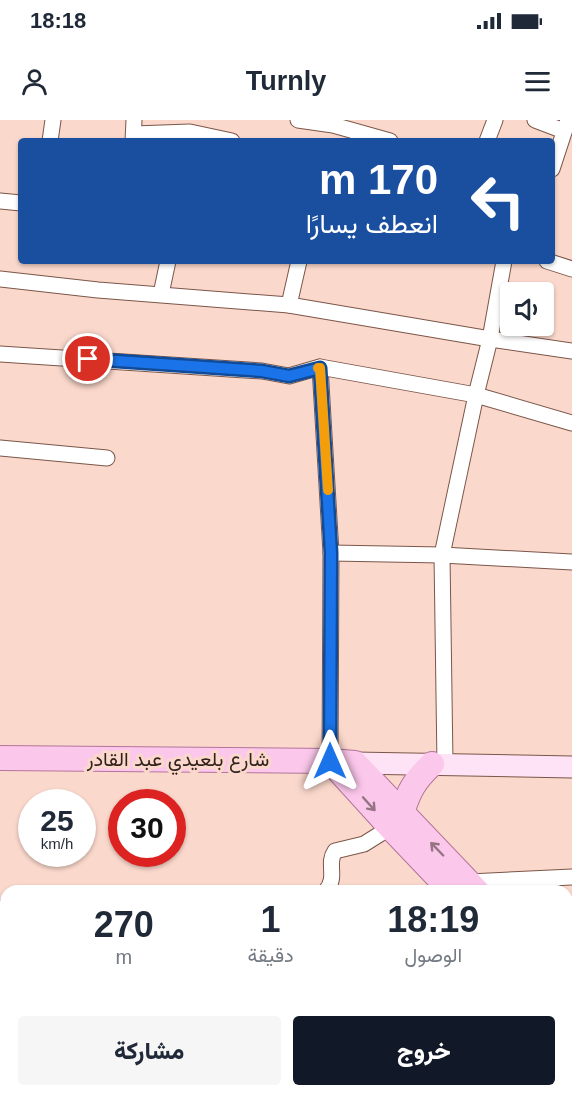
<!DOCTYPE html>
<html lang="ar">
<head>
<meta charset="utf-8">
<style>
	:root { --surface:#fff; --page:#f6f6f7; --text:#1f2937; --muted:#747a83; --accent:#111827 }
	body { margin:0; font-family:Helvetica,Vazirmatn,sans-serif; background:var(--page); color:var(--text); direction:rtl; height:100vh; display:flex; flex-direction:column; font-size:22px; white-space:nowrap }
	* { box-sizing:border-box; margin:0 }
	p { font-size:20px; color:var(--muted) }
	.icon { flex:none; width:33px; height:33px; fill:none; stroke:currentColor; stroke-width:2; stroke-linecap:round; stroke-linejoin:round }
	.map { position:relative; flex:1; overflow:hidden; direction:ltr }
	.panel { position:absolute; left:0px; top:765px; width:573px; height:212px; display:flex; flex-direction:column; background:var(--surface); border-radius:18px 18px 0 0; box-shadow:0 2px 4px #0004; direction:rtl }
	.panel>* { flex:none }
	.banner { position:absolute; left:18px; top:18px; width:537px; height:126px; border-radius:6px; box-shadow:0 2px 4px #0004; direction:rtl; background:#1a4fa0; color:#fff; overflow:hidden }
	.fabs { position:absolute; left:500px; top:162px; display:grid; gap:12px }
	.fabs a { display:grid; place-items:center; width:54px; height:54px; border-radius:6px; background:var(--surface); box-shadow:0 2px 4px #0004; font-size:30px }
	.speed { position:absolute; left:18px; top:669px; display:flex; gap:12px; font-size:30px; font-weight:700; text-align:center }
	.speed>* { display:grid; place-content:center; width:78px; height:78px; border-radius:50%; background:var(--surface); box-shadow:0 2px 4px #0004; line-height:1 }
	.speed small { font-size:15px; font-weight:400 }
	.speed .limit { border:9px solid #d22; background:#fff; color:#111 }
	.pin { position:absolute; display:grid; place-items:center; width:51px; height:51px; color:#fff; margin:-26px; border:3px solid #fff; border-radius:50%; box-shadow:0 2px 6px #0007 }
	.me { position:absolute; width:66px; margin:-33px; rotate:0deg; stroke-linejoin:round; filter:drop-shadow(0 0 4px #0008) }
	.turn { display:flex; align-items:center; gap:21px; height:126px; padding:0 18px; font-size:27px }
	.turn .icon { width:78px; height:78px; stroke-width:2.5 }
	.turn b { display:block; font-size:42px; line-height:51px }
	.eta { display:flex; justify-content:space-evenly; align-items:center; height:102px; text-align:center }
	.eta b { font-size:36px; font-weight:800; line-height:42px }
	.action { display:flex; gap:12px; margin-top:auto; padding:12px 18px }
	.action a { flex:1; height:69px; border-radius:6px; background:var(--accent); color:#fff; font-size:24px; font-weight:800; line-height:69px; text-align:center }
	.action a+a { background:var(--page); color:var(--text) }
	.status { display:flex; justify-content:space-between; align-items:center; height:42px; padding:0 30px; background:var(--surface); direction:ltr }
	.status svg { height:16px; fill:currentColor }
	header { display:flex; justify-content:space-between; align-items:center; height:78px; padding:0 18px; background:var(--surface); font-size:27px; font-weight:800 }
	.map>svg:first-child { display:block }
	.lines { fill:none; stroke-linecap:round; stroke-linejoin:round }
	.minor-casing { stroke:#7b5649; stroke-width:17 }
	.secondary-casing { stroke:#7b5649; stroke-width:23 }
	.primary-casing { stroke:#b3759a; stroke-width:26 }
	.minor { stroke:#fff; stroke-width:15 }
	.secondary { stroke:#fde3f5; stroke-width:21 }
	.primary { stroke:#fbc7eb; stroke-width:24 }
	.oneway { stroke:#967484 }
	.route-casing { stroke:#114b97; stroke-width:15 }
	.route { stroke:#1a73e8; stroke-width:10 }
	.slow { stroke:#f59e0b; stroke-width:10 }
	.labels { text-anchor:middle; stroke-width:6; stroke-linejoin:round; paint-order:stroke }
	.street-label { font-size:20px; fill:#32221d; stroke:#fbd8cc }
</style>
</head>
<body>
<div class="status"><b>18:18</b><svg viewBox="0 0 49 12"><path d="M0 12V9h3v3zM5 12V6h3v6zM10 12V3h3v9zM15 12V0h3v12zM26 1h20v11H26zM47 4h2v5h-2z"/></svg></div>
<header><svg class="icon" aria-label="menu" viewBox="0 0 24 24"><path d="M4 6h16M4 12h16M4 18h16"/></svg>Turnly<svg class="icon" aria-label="person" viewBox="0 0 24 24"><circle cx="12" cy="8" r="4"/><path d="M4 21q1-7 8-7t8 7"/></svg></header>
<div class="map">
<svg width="572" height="976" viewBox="0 0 572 976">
	<rect width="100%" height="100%" fill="#fbd8cc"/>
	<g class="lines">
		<defs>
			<g id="minor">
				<polyline points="298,0 333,5 390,21"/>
				<polyline points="535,0 564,11"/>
				<polyline points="134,14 190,12 232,21"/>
				<polyline points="50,21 53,0"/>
				<polyline points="133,21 134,0"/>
				<polyline points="487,21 495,0"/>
				<polyline points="552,49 568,0"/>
				<polyline points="0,81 21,83"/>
				<polyline points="547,141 572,149"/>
				<polyline points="0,159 98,170 289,185 490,219 572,231"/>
				<polyline points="161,174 168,141"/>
				<polyline points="289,185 299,141"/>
				<polyline points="0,234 262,251 289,256 320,247 476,275 572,303"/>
				<polyline points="320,247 331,433 330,641"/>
				<polyline points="0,328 107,338"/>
				<polyline points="331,433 442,435 572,442"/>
				<polyline points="445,644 442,435 476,275 490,219 504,141"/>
				<polyline points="469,762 572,757"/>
				<path d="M326 771C338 756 326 744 335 731L364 724 380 714 389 706"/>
				<polyline points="0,788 6,788"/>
				<polyline points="0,877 6,877"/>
				<polyline points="0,964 6,963"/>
				<polyline points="171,970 171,976"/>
				<polyline points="232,970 233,976"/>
			</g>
			<polyline id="secondary" points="355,643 572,647"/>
			<g id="primary">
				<polyline points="0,638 330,641 355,643 477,771"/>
				<polyline points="330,641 389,706 451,771"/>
				<path d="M402 693C409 670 415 660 432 644"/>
				<polyline points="567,865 572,870"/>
				<polyline points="567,892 572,897"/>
			</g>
		</defs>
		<use href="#minor" class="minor-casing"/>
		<use href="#secondary" class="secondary-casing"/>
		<use href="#primary" class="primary-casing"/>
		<use href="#minor" class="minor"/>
		<use href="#secondary" class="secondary"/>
		<use href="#primary" class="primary"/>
	</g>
	<defs><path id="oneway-shaft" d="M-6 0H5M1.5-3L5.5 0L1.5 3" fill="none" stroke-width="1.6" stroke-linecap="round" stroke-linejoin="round" transform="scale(1.5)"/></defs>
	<g class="oneway">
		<use href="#oneway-shaft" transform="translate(369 684) rotate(48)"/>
		<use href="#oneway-shaft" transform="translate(437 729) rotate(-134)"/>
	</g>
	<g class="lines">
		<defs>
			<polyline id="route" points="88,239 262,251 289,256 320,248 331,433 330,641"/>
		</defs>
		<use href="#route" class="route-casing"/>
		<use href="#route" class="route"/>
		<polyline class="slow" points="318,248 320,248 328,370"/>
	</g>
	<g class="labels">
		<g class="street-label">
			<text x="178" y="646">شارع بلعيدي عبد القادر</text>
		</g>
	</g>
</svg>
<div class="fabs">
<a><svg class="icon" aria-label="sound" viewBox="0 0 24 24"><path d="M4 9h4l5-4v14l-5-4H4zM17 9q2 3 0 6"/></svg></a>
</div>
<div class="speed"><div>25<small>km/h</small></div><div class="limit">30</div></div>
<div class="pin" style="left:88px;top:239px;background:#d93025"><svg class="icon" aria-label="arrive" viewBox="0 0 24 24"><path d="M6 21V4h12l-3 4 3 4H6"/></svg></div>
<svg class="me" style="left:330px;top:641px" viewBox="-20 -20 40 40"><path d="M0-17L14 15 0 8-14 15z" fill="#1a73e8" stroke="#fff" stroke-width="4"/></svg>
<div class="banner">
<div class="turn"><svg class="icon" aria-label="left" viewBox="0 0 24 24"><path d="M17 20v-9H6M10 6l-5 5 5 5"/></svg><div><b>170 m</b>انعطف يسارًا</div></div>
</div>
<section class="panel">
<div class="eta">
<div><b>18:19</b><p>الوصول</p></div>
<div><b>1</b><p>دقيقة</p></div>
<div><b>270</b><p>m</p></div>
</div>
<div class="action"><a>خروج</a><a>مشاركة</a></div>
</section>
</div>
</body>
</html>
